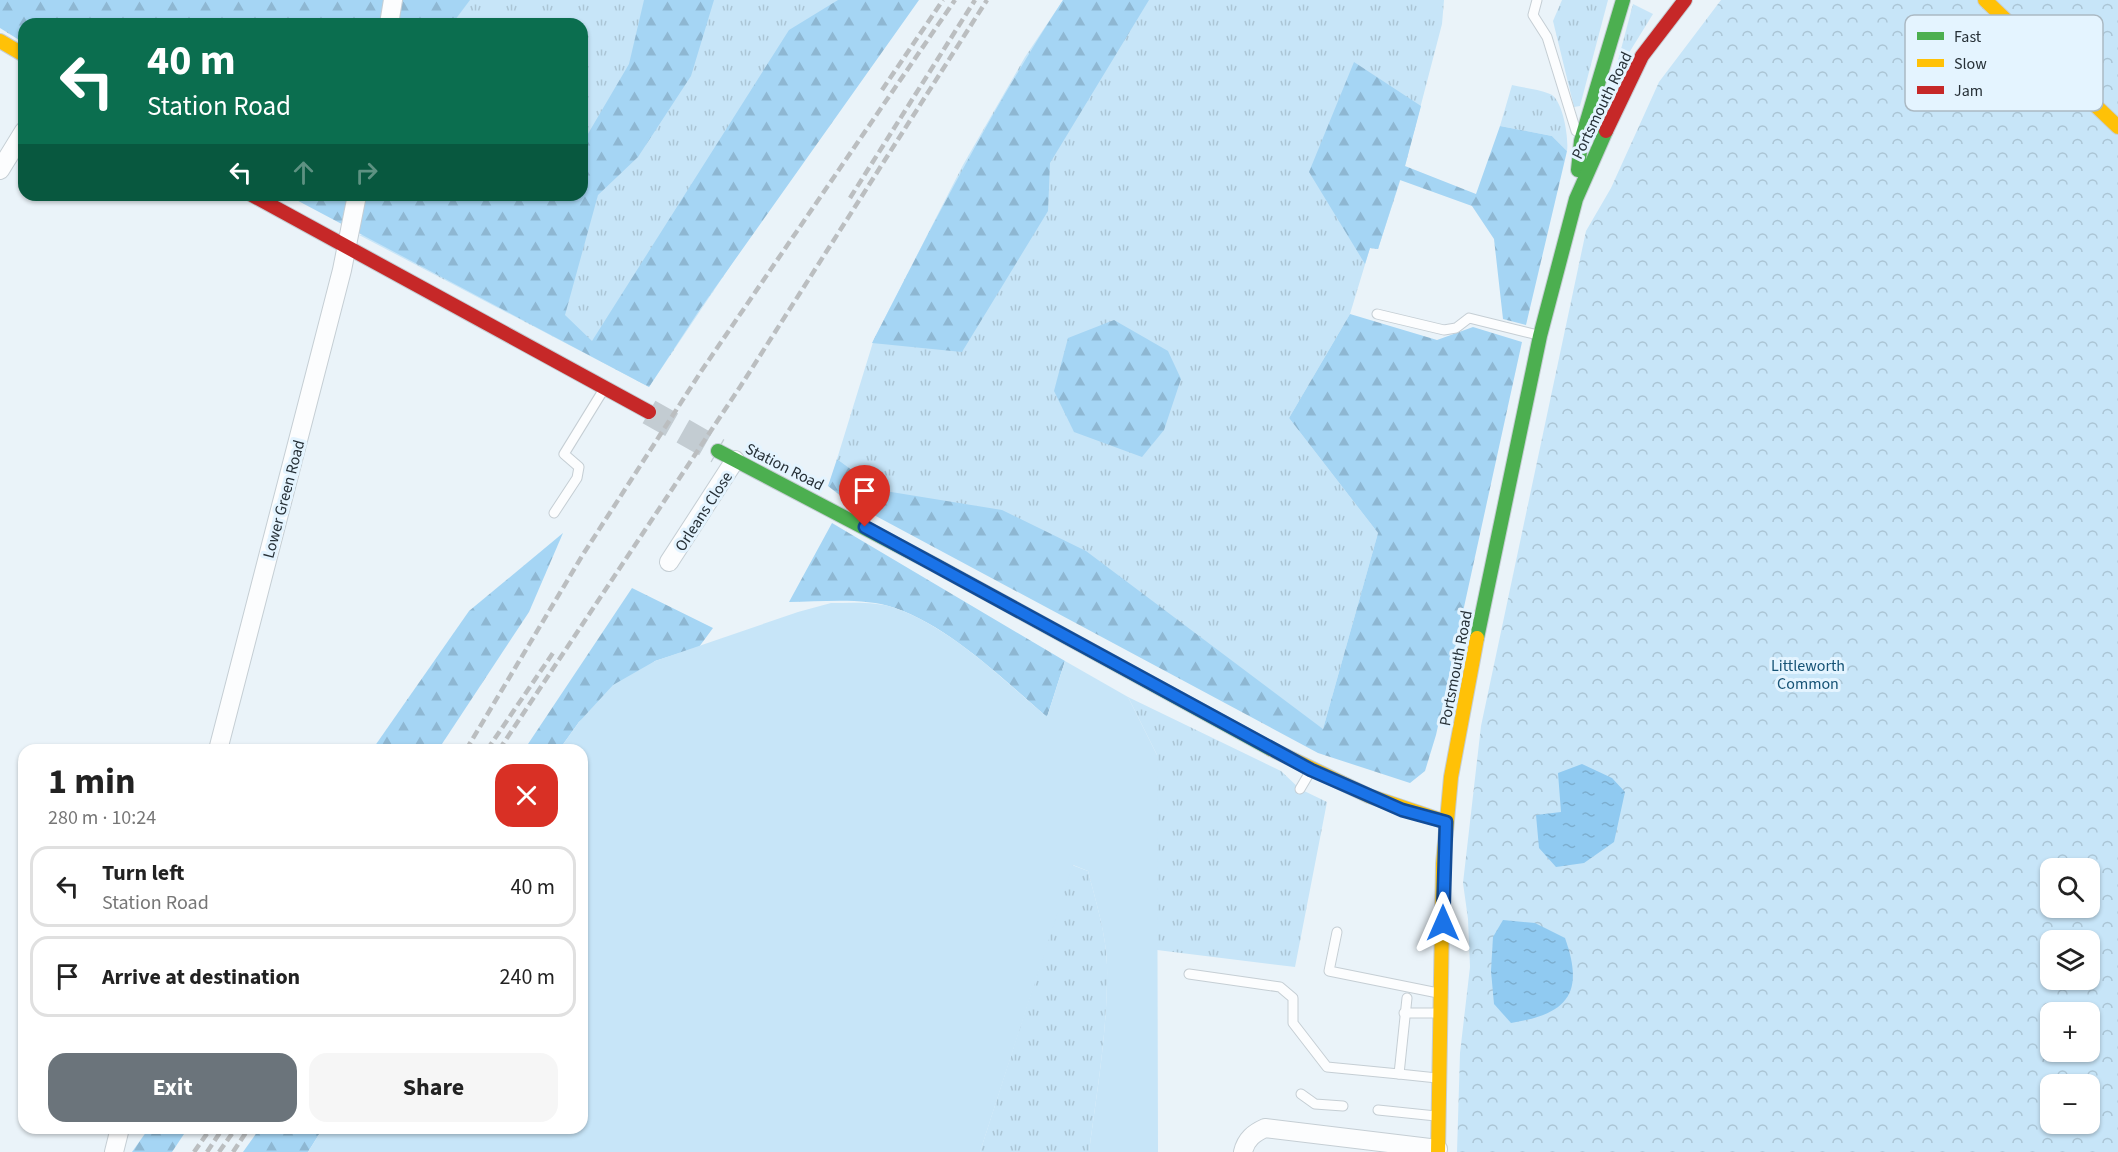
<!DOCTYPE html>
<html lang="en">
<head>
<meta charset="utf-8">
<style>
	:root { --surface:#fff; --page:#f6f6f6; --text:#222; --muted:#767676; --line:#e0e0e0; --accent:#6b747b }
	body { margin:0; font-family:"Source Sans 3",sans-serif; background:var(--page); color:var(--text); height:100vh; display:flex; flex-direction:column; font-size:22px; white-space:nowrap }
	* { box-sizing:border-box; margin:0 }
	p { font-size:20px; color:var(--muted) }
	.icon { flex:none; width:33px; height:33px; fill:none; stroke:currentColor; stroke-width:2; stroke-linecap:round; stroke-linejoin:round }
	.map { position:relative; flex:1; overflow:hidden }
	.sheet { position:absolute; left:18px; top:744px; width:570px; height:390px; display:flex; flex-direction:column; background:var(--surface); border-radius:18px; box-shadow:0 2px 4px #0004 }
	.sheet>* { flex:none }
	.top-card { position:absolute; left:18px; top:18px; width:570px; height:183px; border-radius:18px; box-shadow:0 2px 4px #0004; background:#0b6e4f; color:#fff; overflow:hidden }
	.fabs { position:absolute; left:2040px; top:858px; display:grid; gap:12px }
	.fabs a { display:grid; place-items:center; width:60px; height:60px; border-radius:12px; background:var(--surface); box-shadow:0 2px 4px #0004; font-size:30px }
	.pin { position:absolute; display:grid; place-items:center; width:51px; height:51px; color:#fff; margin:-62px -26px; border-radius:50% 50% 50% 0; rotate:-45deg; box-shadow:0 0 6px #0007 }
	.pin .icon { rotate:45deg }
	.me { position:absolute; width:66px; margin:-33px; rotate:0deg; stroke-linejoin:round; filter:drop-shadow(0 0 4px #0008) }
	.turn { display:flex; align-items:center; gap:21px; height:126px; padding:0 30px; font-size:27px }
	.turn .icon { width:78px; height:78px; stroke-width:2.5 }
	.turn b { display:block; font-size:42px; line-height:51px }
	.lanes { display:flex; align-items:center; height:57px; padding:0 30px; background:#0003; justify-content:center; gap:30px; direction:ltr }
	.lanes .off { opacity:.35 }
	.round { display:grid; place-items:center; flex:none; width:63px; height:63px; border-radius:18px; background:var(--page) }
	.summary { display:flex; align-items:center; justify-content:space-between; height:102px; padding:0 30px }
	h1 { font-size:36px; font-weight:700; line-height:45px }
	.action { display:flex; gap:12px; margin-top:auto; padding:12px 30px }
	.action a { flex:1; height:69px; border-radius:18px; background:var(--accent); color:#fff; font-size:24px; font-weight:700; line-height:69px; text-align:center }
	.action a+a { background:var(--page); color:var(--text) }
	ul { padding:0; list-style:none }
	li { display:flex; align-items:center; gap:18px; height:81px; margin:0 12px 9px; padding:0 18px; border:3px solid var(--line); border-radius:18px }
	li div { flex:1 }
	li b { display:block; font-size:22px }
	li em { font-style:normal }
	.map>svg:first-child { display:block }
	.grass { fill:url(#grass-tufts) }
	.forest { fill:url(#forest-firs) }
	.park { fill:url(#park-crowns); fill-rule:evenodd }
	.pitch { fill:#c7e5f8 }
	.water { fill:url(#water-ripples) }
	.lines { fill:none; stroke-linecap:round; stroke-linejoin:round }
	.secondary-tunnel { stroke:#c3ccd2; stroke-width:26; stroke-dasharray:26 13; stroke-linecap:butt }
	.lane-casing { stroke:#c5ced4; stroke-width:11 }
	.street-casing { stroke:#c5ced4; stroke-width:20 }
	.fast-casing { stroke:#c5ced4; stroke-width:16 }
	.slow-casing { stroke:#c5ced4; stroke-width:16 }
	.jam-casing { stroke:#c5ced4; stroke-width:16 }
	.lane { stroke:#fcfdfe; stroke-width:9 }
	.street { stroke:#fcfdfe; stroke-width:18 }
	.fast { stroke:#4caf50; stroke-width:14 }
	.slow { stroke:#ffc107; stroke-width:14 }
	.jam { stroke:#c62828; stroke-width:14 }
	.rail { stroke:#bbbec0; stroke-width:4.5; stroke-dasharray:9 4.5; stroke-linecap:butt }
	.route-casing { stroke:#114b97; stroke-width:15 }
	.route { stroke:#1a73e8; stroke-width:10 }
	.labels { text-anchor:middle; stroke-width:6; stroke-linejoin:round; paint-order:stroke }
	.street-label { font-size:16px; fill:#263037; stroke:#e4f4ff }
	.park-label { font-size:16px; fill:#155275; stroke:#e4f4ff }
	.key { fill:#e4f4ff; stroke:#abb9c3; stroke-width:1.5 }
	.key-label { font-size:16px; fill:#263037 }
</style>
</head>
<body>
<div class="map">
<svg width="2118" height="1152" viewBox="0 0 2118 1152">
	<defs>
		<pattern id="grass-tufts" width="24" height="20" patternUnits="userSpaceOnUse" patternTransform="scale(1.5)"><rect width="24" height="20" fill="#c7e5f8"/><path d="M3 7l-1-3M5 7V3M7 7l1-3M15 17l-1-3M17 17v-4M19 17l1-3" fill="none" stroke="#abc5d5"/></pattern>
		<pattern id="forest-firs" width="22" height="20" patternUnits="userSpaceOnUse" patternTransform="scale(1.5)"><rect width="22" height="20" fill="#a5d5f4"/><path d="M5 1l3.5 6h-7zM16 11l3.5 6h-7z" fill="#8eb7d2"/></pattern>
		<pattern id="park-crowns" width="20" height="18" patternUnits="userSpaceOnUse" patternTransform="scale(1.5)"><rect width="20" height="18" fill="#c7e5f8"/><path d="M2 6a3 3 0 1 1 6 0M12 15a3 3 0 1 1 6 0" fill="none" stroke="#abc5d5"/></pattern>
		<pattern id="water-ripples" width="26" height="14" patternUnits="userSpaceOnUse" patternTransform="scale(1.5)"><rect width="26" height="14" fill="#90caf1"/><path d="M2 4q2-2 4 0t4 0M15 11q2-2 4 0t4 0" fill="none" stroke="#7caecf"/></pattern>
	</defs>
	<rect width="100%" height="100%" fill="#eaf3f9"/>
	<g class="grass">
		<polygon points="294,0 909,0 649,387 359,235 582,195 582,24 305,24"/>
		<polygon points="1063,0 1444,0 1442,24 1405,166 1378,249 1370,248 1350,314 1289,418 1378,533 1323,729 879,490 837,459 874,339 963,165 1025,57"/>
		<polygon points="1562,0 1608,0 1580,106 1574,107 1553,21"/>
		<polygon points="1633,4 1653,14 1619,69 1616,68"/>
		<path d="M1512 85C1524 88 1538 89 1550 94 1563 99 1569 139 1567 151L1552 136 1500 126Z"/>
		<polygon points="1128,697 1281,771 1300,789 1327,802 1295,967 1157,950 1157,755"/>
		<path d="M1072 865 1088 871C1096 902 1106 933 1107 965 1108 1028 1097 1090 1089 1152H980Z"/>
	</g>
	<g class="forest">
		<polygon points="0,0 470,0 452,24 24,24 24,43 0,28"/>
		<polygon points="644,0 714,0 691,76 638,157 598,195 565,315 592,341 789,30 838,0 919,0 700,309 649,387 287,195 582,195 582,144 629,64"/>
		<path d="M1063 0H1149L1050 163 1048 211 962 352 872 343C932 226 991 110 1063 0Z"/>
		<polygon points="1354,62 1421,106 1405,166 1476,194 1500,126 1552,136 1567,151 1526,325 1503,319 1494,239 1472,206 1400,180 1378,249 1370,248 1365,264 1309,172"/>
		<polygon points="1350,314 1437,340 1473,327 1522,342 1436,735 1425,771 1410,783 1318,753 846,500 828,486 837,459 879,490 1002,510 1086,551 1323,729 1378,533 1289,418"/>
		<polygon points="1114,320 1168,351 1181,379 1164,430 1142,457 1074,432 1054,391 1068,338"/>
		<path d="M832 523 1065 661 1047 717C1003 679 950 627 895 608 863 597 822 602 789 602Z"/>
		<polygon points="563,533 529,612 438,750 372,750 469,611"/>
		<polygon points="632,588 713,628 699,647 655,661 579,722 559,750 524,750"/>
		<polygon points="149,1128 188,1128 172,1152 132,1152"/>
		<polygon points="260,1128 323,1128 308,1152 243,1152"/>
	</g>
	<path class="park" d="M1721 0H2118V1152H1457L1460 1053 1470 967 1468 919 1463 883 1481 726 1586 231 1611 188 1659 82ZM2050 868H2090V908H2050ZM2050 940H2090V980H2050ZM2050 1012H2090V1052H2050ZM2050 1084H2090V1124H2050Z"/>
	<path class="pitch" d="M831 603C852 603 875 601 895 608 953 629 1001 678 1047 717L1065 661 1128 697 1157 755 1158 1152H1089C1097 1090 1108 1028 1107 965 1106 934 1096 902 1088 871L1073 865 980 1152H308L323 1128H582V750H559L579 722 613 685 655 661 798 612Z"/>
	<g class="water">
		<polygon points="1582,764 1612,778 1625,792 1614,842 1584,863 1556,867 1539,848 1536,815 1561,812 1558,773"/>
		<path d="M1503 920 1535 923 1565 938C1585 994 1567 1014 1511 1023L1494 1004 1491 971 1493 937Z"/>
	</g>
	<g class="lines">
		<polyline class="secondary-tunnel" points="649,412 718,451"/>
		<defs>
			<g id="lane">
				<polyline points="1537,0 1533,15 1547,37 1576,131"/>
				<polyline points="1377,314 1444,330 1456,328 1469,318 1538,335"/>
				<polyline points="554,513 577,478 579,467 564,454 604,389"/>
				<polyline points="1300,789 1310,772"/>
				<polyline points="1337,932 1329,971 1438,993"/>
				<polyline points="1189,974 1280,987 1293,998 1293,1023 1327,1067 1399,1074"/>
				<polyline points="1407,998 1399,1074 1437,1078"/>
				<polyline points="1404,1013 1438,1013"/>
				<polyline points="1301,1094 1315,1104 1343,1106"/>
				<polyline points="1378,1110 1436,1116"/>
			</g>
			<g id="street">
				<polyline points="389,24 393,0"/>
				<polyline points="0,170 24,131"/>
				<polyline points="669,562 735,460"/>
				<polyline points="218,750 342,270 357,195"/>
				<polyline points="114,1152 120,1128"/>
				<path d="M1243 1152C1246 1139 1254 1133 1265 1128L1438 1149"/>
			</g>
			<g id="fast">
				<polyline points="1578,170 1581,141 1623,0"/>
				<polyline points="718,451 935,565 1271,749"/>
				<polyline points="1477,638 1540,336 1576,199 1606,131"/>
			</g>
			<g id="slow">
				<polyline points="1985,0 2118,127"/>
				<polyline points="0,41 24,55"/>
				<polyline points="1271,749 1369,796 1446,822"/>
				<polyline points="1438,1152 1443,864 1451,777 1477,638"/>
			</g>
			<g id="jam">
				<polyline points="1606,131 1642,56 1685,0"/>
				<polyline points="252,195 649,412"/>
			</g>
		</defs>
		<use href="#lane" class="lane-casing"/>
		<use href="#street" class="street-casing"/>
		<use href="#fast" class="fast-casing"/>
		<use href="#slow" class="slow-casing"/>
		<use href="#jam" class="jam-casing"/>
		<use href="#lane" class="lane"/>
		<use href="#street" class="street"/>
		<use href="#fast" class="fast"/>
		<use href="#slow" class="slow"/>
		<use href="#jam" class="jam"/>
		<g class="rail">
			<polyline points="882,90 943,0"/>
			<polyline points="850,198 975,0"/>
			<polyline points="466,750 582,556 702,370 955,0"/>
			<polyline points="487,750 555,650"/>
			<polyline points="499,750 740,387 987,0"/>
			<polyline points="194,1152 211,1128"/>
			<polyline points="207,1152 223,1128"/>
			<polyline points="219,1152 236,1128"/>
			<polyline points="233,1152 249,1128"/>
		</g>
	</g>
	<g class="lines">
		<defs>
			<polyline id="route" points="865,527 1311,770 1402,810 1446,822 1443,923"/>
		</defs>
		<use href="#route" class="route-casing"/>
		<use href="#route" class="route"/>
	</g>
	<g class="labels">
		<g class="street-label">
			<text transform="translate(1601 105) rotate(-64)" y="6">Portsmouth Road</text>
			<text transform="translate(785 466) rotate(27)" y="6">Station Road</text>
			<text transform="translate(283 499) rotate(-75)" y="6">Lower Green Road</text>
			<text transform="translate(703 511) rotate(-57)" y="6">Orleans Close</text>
			<text transform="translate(1455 668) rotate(-79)" y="6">Portsmouth Road</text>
		</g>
		<g class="park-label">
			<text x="1808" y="671">Littleworth<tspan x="1808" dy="18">Common</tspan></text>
		</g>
	</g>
	<rect x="1905" y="15" width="198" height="96" rx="9" class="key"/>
	<rect x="1917" y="32" width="27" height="8" fill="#4caf50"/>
	<rect x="1917" y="59" width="27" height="8" fill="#ffc107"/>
	<rect x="1917" y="86" width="27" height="8" fill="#c62828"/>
	<g class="key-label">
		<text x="1954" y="42">Fast</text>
		<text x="1954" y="69">Slow</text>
		<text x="1954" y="96">Jam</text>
	</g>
</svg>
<div class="fabs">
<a><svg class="icon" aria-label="search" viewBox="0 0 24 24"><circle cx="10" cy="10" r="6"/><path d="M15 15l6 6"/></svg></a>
<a><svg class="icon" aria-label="layers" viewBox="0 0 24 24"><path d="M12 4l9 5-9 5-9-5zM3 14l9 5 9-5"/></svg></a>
<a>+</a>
<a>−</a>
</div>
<div class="pin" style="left:865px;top:527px;background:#d93025"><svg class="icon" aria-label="arrive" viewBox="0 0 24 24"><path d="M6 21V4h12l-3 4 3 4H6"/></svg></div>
<svg class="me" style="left:1443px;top:923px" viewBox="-20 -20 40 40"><path d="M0-17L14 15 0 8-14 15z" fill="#1a73e8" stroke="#fff" stroke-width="4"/></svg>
<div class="top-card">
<div class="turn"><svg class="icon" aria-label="left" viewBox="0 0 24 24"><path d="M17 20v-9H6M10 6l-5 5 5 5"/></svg><div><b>40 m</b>Station Road</div></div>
<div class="lanes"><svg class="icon" aria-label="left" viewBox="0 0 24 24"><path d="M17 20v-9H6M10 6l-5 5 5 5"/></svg><svg class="icon off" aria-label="ahead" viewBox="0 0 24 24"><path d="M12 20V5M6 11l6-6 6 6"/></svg><svg class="icon off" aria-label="right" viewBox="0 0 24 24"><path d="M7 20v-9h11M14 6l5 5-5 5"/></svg></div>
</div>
<section class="sheet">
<div class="summary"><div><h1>1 min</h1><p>280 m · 10:24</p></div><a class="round" style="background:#d93025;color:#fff"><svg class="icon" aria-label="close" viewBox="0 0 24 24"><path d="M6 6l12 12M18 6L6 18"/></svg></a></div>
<ul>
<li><svg class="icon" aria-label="left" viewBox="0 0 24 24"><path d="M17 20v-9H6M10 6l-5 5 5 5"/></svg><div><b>Turn left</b><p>Station Road</p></div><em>40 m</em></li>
<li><svg class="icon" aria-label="arrive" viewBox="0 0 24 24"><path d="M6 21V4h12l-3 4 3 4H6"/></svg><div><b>Arrive at destination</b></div><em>240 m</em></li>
</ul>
<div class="action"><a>Exit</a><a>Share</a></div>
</section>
</div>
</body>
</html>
